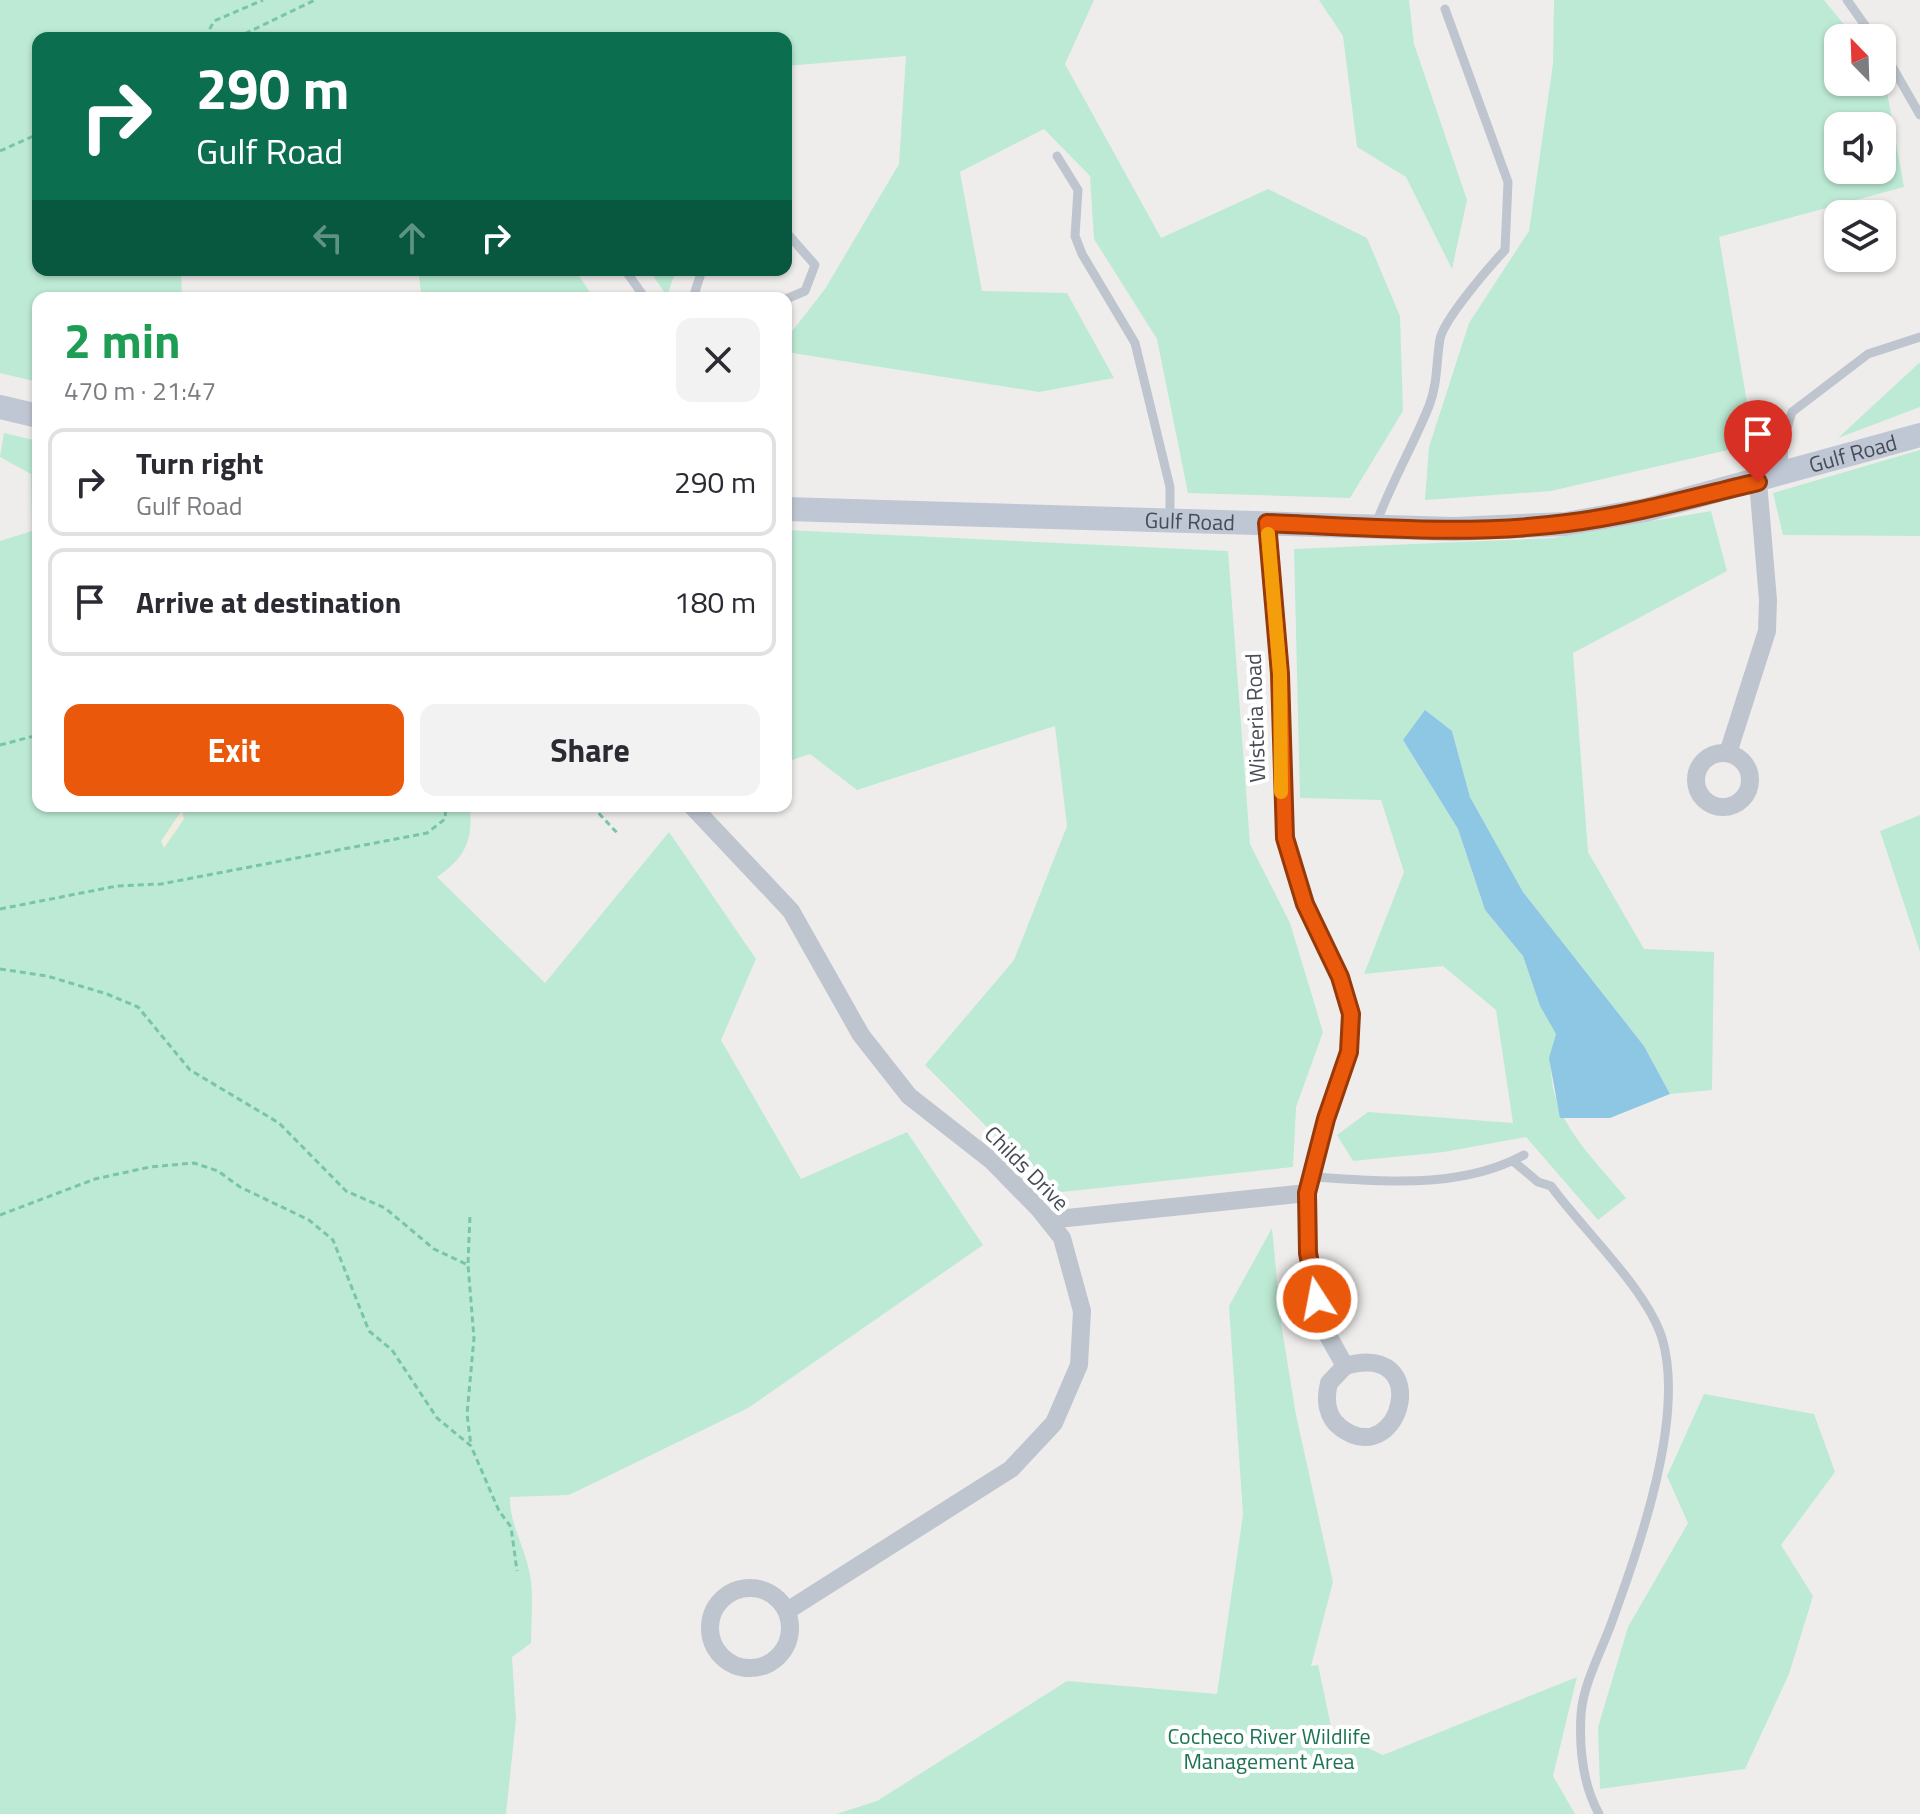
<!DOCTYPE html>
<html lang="en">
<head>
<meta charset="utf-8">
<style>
	:root { --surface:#fff; --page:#f2f2f3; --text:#2b2b33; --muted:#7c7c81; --line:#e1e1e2; --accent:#ea580c }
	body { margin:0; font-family:"Titillium Web",sans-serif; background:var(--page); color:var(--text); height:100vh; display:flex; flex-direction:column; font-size:30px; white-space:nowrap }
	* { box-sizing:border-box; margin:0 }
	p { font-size:26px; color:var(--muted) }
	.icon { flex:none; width:44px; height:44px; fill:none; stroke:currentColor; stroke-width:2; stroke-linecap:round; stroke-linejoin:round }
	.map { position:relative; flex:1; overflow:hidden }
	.panel { position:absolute; left:32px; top:292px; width:760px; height:520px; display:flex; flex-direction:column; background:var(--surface); border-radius:16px; box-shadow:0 2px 6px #0004 }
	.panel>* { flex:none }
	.hud { position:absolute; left:32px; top:32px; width:760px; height:244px; border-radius:16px; box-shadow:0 2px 6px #0004; background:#0b6e4f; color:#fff; overflow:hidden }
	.needle { width:52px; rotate:337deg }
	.fabs { position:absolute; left:1824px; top:24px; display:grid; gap:16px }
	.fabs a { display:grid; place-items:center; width:72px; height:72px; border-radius:16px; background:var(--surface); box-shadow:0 2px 6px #0004; font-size:40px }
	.pin { position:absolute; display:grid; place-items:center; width:68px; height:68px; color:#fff; margin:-82px -34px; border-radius:50% 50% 50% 0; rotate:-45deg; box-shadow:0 0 8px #0007 }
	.pin .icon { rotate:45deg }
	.me { position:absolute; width:88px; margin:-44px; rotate:349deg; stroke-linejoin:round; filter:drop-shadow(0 0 6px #0008) }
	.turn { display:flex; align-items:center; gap:28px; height:168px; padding:0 32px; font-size:36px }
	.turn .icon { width:104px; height:104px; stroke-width:2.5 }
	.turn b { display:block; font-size:56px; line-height:68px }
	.lanes { display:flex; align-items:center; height:76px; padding:0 32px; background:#0003; justify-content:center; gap:40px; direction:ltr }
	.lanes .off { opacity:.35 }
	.round { display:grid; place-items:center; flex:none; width:84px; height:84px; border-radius:16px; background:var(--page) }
	.head { display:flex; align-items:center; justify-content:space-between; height:136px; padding:0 32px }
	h1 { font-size:48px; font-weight:700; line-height:60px; color:#1e9e55 }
	.cta { display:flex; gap:16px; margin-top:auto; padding:16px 32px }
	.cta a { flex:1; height:92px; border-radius:16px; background:var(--accent); color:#fff; font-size:32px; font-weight:700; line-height:92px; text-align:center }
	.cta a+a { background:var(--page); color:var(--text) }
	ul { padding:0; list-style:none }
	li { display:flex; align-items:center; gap:24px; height:108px; margin:0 16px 12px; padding:0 16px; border:4px solid var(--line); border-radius:16px }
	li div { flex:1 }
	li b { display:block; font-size:30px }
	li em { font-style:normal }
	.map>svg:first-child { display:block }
	.green { fill:#bdead4; fill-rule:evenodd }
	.sand { fill:#f0ecde }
	.water { fill:#8ec7e4 }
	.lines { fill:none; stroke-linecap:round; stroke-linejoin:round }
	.path { stroke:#78c5a9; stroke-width:3; stroke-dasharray:6 4; stroke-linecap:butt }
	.lane { stroke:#bec5ce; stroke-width:9 }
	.street { stroke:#bec5ce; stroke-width:18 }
	.secondary { stroke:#c0c7d4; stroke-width:24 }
	.route-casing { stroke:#983908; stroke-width:20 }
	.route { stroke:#ea580c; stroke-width:14 }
	.slow { stroke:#f59e0b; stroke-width:14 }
	.labels { text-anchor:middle; stroke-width:8; stroke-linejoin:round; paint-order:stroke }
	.street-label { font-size:22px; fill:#464d58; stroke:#fff }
	.park-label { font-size:22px; fill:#1e7353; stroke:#fff }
</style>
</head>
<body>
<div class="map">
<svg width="1920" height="1814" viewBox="0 0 1920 1814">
	<rect width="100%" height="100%" fill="#efedec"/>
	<g class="green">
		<polygon points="0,0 1094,0 1065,64 1161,238 1268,189 1367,238 1400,316 1403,411 1350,498 1188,493 1157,339 1094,239 1090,176 1044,129 960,172 982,291 1067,293 1114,378 1039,392 786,352 786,339 825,289 899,164 906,56 786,66 786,38 38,38 38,270 181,270 182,298 38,298 38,382 0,373"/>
		<polygon points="1319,0 1409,0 1414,44 1467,200 1452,269 1406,177 1357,147 1343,36"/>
		<path d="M1554 0H1824L1855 38H1838V82H1882V72L1884 75 1904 187 1719 237 1754 444 1551 491 1425 500 1429 447 1469 323 1529 231 1553 64ZM1838 126H1882V170H1838Z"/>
		<polygon points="418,270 575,270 594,298 422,298"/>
		<polygon points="649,270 676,270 667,296"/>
		<polygon points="1920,363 1920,407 1838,438 1918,364"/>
		<path d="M4 433 38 441V806H470C473 840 466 857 437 877L545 983 669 832 756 959 721 1040 801 1179 907 1132 983 1245 748 1408 569 1495 510 1497C509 1523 526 1549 530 1575 534 1596 531 1621 531 1643L512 1657 516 1719 506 1814H0V541L32 531 31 474 0 457Z"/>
		<polygon points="1920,450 1920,536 1783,535 1773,493"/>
		<path d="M1711 511 1727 571 1573 653 1588 852 1644 949 1714 952 1712 1090 1670 1094 1644 1046 1523 892 1470 797 1452 731 1403 740 1458 829 1485 910 1523 956 1540 1006 1556 1034C1535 1106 1584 1147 1626 1198L1598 1220 1526 1137 1444 1152 1353 1161 1337 1135 1368 1112 1513 1123 1496 1010 1443 966 1364 974 1404 872 1381 800 1300 798 1294 549 1553 538Z"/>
		<polygon points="786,530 1228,551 1250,844 1290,923 1323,1032 1296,1107 1293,1167 1053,1193 925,1065 1014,960 1067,826 1055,726 857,790 810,754 786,762"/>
		<polygon points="1920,815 1920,952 1880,831"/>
		<polygon points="1272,1228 1281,1323 1296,1415 1333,1582 1311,1666 1318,1665 1332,1731 1383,1755 1577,1677 1553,1776 1575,1814 836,1814 877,1801 1067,1681 1217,1694 1243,1515 1229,1306"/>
		<polygon points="1704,1394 1814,1414 1835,1472 1781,1545 1813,1596 1789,1674 1745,1769 1600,1789 1598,1727 1628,1627 1688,1523 1667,1476"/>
	</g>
	<polygon class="sand" points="182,810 184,819 164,848 161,841"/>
	<polygon class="water" points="1425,710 1452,731 1470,797 1523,892 1644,1046 1670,1094 1610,1118 1560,1118 1549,1058 1556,1034 1540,1006 1523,956 1485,910 1458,829 1403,740"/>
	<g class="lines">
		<g class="path">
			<polyline points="205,38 214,21 263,0"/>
			<polyline points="236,38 315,0"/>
			<polyline points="0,151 38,134"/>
			<polyline points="0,745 38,735"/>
			<polyline points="592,806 619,835"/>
			<polyline points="0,909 117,886 161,884 427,833 445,819 446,806"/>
			<polyline points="0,969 47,976 107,994 138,1007 190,1070 279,1123 346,1191 385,1208 434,1249 468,1265 474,1338 467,1414 471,1446"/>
			<polyline points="0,1215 95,1179 150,1167 194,1163 218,1171 240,1187 309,1220 333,1240 369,1331 392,1350 437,1418 471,1446 499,1511 511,1527 517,1571"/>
			<polyline points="468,1263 470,1215"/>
		</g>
		<g class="lane">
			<polyline points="1847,0 1874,38"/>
			<polyline points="1882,49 1920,115"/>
			<polyline points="1057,156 1078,190 1075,236 1082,254 1135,343 1170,487 1170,518"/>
			<polyline points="786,232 815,265 805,291 786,299"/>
			<polyline points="625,270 645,298"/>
			<polyline points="693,298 702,270"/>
			<polyline points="1783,471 1784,438 1792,412 1868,354 1920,337"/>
			<path d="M1376 524C1391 483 1413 446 1429 406 1438 383 1436 362 1440 339 1444 319 1490 266 1505 250L1508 182 1445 9"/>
			<path d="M1513 1161 1538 1182 1551 1186C1583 1230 1646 1288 1662 1338 1686 1418 1638 1550 1610 1627 1600 1653 1583 1686 1581 1714 1579 1749 1582 1783 1599 1814"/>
			<path d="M1312 1177C1383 1181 1459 1190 1524 1155"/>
		</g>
		<g class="street">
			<path d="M1267 523 1280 674 1285 838 1305 904 1340 977 1351 1014 1349 1052 1326 1119 1307 1193 1308 1253 1321 1323 1345 1366 1329 1383C1325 1399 1326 1417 1341 1428 1401 1472 1435 1340 1345 1366"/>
			<circle cx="1723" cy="780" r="27"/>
			<polyline points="1728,753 1767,631 1768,600 1758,482"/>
			<polyline points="692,806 791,911 861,1035 909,1096 992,1161 1039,1209 1062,1238 1082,1311 1079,1365 1054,1423 1011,1469 787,1611"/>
			<polyline points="1048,1220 1307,1193"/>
			<circle cx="750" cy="1628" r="40"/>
		</g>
		<g class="secondary">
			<polyline points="0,407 38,416"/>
			<path id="s1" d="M786 509 1454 529 1565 524 1646 510 1920 435"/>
		</g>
	</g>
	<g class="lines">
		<defs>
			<path id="route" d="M1317 1299 1308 1253 1307 1193 1326 1119 1349 1052 1351 1014 1340 977 1305 904 1285 838 1280 674 1267 523C1366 527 1468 536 1567 523 1632 515 1695 497 1758 482"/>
		</defs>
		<use href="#route" class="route-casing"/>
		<use href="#route" class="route"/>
		<polyline class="slow" points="1268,534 1280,674 1281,792"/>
	</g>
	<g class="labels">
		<g class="street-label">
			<text dy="8" stroke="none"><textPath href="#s1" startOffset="1076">Gulf Road</textPath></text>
			<text dy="8" stroke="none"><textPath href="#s1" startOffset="404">Gulf Road</textPath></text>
			<text transform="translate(1255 718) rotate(-92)" y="8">Wisteria Road</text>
			<text transform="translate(1027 1168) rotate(45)" y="8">Childs Drive</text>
		</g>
		<g class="park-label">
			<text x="1269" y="1744">Cocheco River Wildlife<tspan x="1269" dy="25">Management Area</tspan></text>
		</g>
	</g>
</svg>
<div class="fabs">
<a><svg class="needle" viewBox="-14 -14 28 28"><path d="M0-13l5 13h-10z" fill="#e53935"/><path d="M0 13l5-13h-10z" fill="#7c7c81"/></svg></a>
<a><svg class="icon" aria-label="sound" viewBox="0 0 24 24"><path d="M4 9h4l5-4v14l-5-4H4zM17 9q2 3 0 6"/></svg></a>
<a><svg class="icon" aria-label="layers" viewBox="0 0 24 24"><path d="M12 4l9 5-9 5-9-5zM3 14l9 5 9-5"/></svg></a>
</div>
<div class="pin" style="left:1758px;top:482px;background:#d93025"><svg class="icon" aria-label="arrive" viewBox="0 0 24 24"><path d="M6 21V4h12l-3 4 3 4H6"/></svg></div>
<svg class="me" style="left:1317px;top:1299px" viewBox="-20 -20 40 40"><circle r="17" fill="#ea580c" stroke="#fff" stroke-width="3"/><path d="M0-11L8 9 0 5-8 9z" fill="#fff"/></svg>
<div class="hud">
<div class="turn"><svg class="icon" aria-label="right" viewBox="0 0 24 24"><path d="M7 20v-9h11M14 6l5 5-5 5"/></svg><div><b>290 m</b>Gulf Road</div></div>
<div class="lanes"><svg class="icon off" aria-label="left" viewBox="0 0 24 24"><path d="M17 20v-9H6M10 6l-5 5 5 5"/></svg><svg class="icon off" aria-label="ahead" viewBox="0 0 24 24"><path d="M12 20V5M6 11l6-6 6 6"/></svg><svg class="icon" aria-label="right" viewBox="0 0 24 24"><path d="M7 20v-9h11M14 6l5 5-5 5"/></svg></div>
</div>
<section class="panel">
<div class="head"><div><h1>2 min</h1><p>470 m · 21:47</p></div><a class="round"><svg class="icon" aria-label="close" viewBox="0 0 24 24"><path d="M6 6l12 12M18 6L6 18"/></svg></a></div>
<ul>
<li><svg class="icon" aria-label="right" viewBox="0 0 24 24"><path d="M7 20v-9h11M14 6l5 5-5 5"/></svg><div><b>Turn right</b><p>Gulf Road</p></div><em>290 m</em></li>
<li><svg class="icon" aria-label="arrive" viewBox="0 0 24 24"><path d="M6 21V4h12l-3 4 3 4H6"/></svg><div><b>Arrive at destination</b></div><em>180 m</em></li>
</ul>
<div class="cta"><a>Exit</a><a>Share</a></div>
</section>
</div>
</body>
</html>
